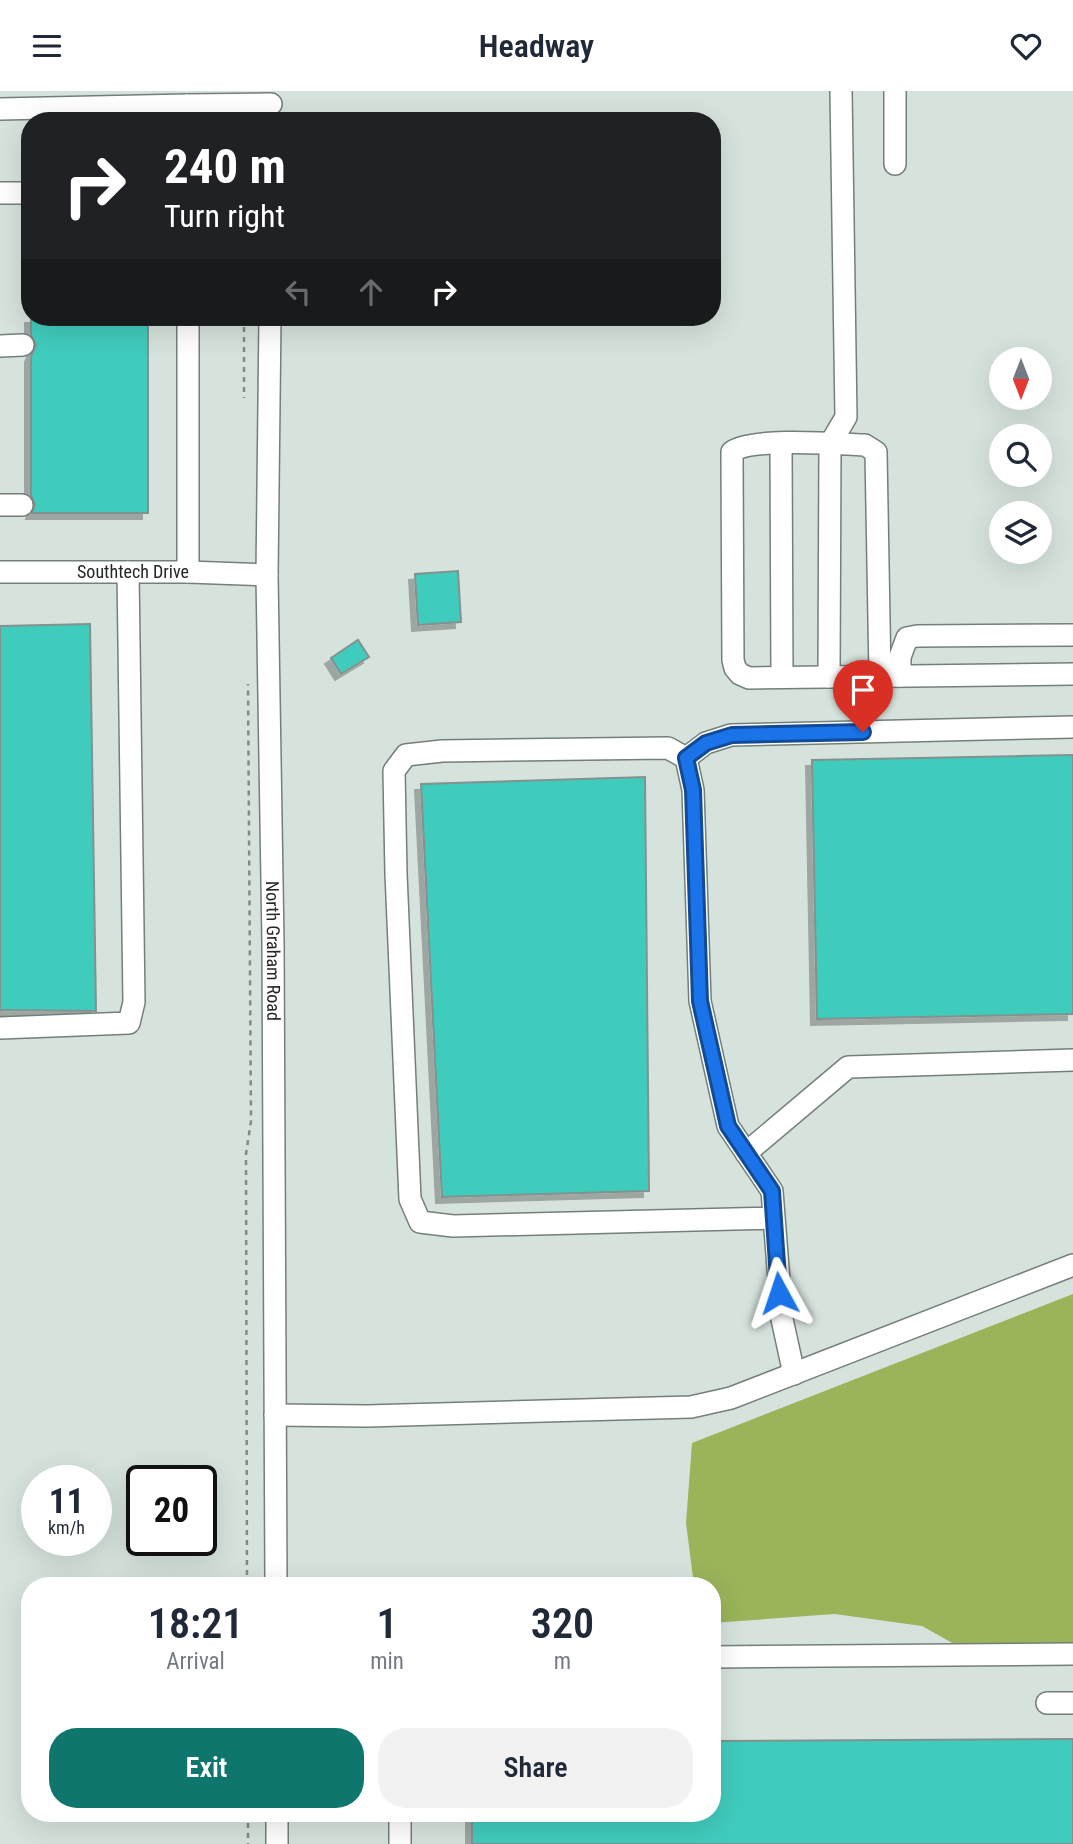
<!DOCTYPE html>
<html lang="en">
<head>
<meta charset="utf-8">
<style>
	:root { --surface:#fff; --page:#f2f2f3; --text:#1f2937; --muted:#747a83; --accent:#0f766e }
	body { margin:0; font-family:"Roboto Condensed",sans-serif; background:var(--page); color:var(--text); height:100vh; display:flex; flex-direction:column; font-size:26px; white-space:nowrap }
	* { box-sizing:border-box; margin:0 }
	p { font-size:23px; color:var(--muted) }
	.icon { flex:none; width:38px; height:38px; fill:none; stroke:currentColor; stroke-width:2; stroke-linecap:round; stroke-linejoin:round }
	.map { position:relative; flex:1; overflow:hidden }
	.drawer { position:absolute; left:21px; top:1486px; width:700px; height:245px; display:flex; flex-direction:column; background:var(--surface); border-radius:28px; box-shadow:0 7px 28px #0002 }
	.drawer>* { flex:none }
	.guide { position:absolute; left:21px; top:21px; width:700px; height:214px; border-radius:28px; box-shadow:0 7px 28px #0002; background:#202124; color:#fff; overflow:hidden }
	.needle { width:46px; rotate:180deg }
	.controls { position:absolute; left:989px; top:256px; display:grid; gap:14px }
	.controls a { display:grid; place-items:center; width:63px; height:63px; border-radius:50%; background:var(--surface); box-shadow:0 7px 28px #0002; font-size:35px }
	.speed { position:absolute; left:21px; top:1374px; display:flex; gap:14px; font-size:35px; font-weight:700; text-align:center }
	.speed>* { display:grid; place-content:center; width:91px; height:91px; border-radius:50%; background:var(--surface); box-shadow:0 7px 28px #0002; line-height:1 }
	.speed small { font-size:18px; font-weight:400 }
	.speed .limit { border:4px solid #111; border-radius:10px; background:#fff; color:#111 }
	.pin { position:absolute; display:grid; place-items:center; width:60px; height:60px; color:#fff; margin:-72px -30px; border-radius:50% 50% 50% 0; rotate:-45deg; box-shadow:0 0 7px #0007 }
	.pin .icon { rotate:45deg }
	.me { position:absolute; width:77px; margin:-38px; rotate:355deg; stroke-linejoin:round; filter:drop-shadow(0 0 5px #0008) }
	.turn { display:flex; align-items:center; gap:24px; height:147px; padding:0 28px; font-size:32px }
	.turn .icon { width:91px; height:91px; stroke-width:2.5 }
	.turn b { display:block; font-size:49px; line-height:60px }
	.lanes { display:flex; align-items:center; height:66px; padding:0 28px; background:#0003; justify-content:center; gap:35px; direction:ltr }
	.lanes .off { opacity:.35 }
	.eta { display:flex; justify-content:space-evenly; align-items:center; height:119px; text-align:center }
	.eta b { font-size:42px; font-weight:600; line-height:49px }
	.button { display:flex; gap:14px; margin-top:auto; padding:14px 28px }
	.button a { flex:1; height:80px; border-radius:28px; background:var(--accent); color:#fff; font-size:28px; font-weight:600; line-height:80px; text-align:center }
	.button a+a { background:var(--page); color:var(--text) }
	header { display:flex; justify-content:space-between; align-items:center; height:91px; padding:0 28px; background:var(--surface); font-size:32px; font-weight:600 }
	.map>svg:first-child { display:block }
	.forest { fill:#9ab45a }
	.building { fill:#3fccbd; stroke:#83918f; stroke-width:2; filter:url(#shadow) }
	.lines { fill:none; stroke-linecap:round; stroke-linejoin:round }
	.minor-casing { stroke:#747f79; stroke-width:24 }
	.path { stroke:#818a85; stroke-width:2.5; stroke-dasharray:5 5; stroke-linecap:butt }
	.minor { stroke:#fff; stroke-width:21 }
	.route-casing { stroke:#114b97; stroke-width:18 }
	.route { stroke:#1a73e8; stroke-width:12 }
	.labels { text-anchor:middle; stroke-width:5; stroke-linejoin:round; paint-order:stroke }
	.street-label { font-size:18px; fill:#222624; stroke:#fff }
</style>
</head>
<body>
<header><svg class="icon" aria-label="menu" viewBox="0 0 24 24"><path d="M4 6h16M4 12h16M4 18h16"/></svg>Headway<svg class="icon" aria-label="heart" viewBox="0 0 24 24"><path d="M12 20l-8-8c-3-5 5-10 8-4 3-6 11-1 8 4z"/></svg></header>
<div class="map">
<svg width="1073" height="1753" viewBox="0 0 1073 1753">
	<defs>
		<filter id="shadow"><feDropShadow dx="-6" dy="6" stdDeviation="0" flood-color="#0004"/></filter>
	</defs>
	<rect width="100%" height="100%" fill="#d6e3dc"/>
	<polygon class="forest" points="1073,1203 1073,1569 988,1572 922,1535 835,1523 712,1532 712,1494 694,1494 686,1432 692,1352"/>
	<g class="building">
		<polygon points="31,226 148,226 148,422 32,422 35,413 31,405 31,265 36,254 31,244"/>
		<polygon points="458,480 461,531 418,534 415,483"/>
		<polygon points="90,533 96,920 0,919 0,535"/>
		<polygon points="358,549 369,566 341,583 331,567"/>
		<polygon points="1073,664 1073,923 817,928 812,669"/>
		<polygon points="645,686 649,1100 442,1106 421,693"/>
		<polygon points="1073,1648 1073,1753 472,1753 472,1722 712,1722 712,1650"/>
	</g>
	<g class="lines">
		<defs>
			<g id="minor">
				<polyline points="895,0 895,73"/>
				<polyline points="187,14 271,13"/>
				<polyline points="0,18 187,14 187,30"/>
				<polyline points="0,102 21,102"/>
				<polyline points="188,226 188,481"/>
				<path id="s1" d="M270 226 267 484 273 852 276 1494"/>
				<polyline points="0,255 23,254"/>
				<polyline points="781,353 782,586"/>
				<polyline points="0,414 22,414"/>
				<path id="s2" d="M0 481H188L267 484"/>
				<path d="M880 585 876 361 865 354C839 353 750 346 732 361V368L733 569 735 577 740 583 749 587 1073 583"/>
				<polyline points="900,585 900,566 907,547 917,545 1073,544"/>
				<polyline points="829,586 830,353 846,326 841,0"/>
				<polyline points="686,667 706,652 731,644 1073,636"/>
				<polyline points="0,937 129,932 134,911 128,481"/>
				<polyline points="746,1062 848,976 1073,969"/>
				<polyline points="773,1127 453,1135 420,1131 410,1108 396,783 394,680 406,664 442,660 668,657 686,667 693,699 700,910 728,1035 772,1100 782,1228 794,1283"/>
				<polyline points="275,1324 367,1325 691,1316 731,1307 1073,1174"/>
				<polyline points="712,1566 1073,1563"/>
				<polyline points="1047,1612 1073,1612"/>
				<polyline points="277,1722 277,1753"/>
				<polyline points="400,1722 400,1753"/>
			</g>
		</defs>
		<use href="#minor" class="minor-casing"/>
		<g class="path">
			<polyline points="244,226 244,307"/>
			<polyline points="247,1494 246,1063 251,1030 248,593"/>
			<polyline points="248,1722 248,1753"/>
		</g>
		<use href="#minor" class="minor"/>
	</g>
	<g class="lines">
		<defs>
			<polyline id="route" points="779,1202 772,1100 728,1035 700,910 693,699 686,667 706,652 732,644 863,641"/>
		</defs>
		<use href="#route" class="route-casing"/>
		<use href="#route" class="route"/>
	</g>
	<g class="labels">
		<g class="street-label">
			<text dy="6" stroke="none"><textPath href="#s2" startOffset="133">Southtech Drive</textPath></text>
			<text dy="6" stroke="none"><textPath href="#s1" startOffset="634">North Graham Road</textPath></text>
		</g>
	</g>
</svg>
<div class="controls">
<a><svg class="needle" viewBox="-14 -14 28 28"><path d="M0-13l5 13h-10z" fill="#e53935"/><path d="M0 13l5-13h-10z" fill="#747a83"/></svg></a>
<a><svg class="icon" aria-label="search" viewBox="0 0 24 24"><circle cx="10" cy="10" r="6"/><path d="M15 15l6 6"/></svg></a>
<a><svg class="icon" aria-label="layers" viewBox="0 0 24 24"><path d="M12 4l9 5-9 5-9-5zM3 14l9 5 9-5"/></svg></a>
</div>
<div class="speed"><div>11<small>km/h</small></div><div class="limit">20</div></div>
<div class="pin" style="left:863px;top:641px;background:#d93025"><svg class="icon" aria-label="arrive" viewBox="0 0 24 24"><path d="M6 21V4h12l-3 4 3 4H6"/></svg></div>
<svg class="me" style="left:779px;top:1202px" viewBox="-20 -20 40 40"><path d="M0-17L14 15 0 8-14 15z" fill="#1a73e8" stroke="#fff" stroke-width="4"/></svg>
<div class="guide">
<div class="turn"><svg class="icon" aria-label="right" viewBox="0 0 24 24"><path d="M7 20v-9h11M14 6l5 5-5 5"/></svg><div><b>240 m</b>Turn right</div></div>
<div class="lanes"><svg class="icon off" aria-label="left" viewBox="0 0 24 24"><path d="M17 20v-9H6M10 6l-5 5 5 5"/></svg><svg class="icon off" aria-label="ahead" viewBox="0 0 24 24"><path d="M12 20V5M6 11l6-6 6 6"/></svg><svg class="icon" aria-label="right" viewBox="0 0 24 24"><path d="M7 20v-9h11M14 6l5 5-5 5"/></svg></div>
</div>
<section class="drawer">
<div class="eta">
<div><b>18:21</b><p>Arrival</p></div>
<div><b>1</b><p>min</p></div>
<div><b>320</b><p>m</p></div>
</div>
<div class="button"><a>Exit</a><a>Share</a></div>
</section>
</div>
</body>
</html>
